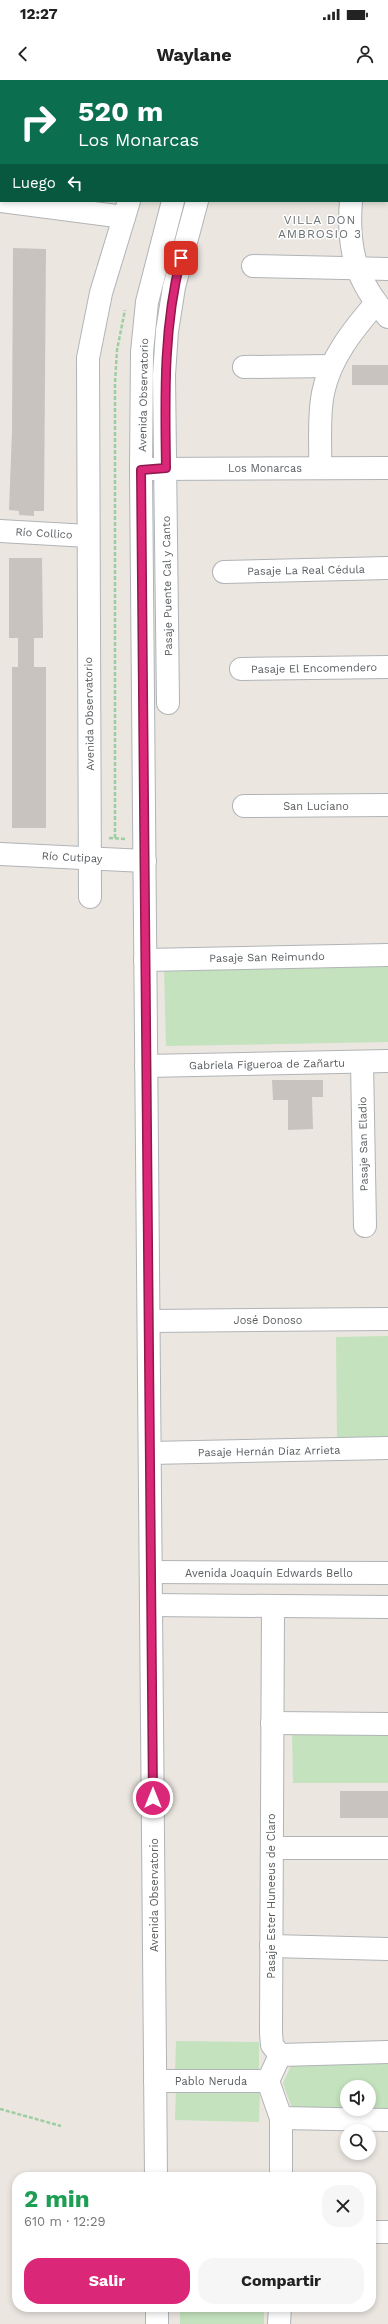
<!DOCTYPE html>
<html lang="es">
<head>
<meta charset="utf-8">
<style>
	:root { --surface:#fff; --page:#f6f6f6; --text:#222; --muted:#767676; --accent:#db2777 }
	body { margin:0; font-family:"Work Sans",sans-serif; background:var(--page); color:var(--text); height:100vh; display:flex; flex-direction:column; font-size:15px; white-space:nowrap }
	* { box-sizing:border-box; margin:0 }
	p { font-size:13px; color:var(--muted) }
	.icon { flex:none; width:22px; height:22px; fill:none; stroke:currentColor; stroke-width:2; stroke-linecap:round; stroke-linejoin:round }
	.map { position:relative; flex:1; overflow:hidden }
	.details { position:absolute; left:12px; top:2092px; width:364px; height:140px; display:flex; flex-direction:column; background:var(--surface); border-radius:16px; box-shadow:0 2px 6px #0003 }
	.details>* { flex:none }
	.hud { position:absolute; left:0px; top:0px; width:388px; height:122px; box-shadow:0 2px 6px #0003; background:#0b6e4f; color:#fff; overflow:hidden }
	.buttons { position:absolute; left:340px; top:2000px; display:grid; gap:8px }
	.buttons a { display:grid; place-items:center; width:36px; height:36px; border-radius:50%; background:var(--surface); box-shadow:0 2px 6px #0003; font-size:20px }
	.pin { position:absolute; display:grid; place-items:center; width:34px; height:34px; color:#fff; margin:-17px; border-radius:8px; box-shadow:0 2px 6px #0006 }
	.me { position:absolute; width:44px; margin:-22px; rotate:0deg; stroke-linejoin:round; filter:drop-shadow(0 0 3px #0008) }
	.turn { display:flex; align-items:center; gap:14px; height:84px; padding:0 12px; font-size:18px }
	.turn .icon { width:52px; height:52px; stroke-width:2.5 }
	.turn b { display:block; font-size:28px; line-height:34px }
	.then { display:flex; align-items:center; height:38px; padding:0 12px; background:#0003; gap:8px; font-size:15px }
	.round { display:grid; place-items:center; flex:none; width:42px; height:42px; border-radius:16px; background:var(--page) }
	.head { display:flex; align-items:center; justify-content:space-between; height:68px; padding:0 12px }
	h1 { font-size:24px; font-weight:700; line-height:30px; color:#1e9e55 }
	.action { display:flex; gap:8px; margin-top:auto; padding:8px 12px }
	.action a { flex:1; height:46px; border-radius:16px; background:var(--accent); color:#fff; font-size:16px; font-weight:700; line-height:46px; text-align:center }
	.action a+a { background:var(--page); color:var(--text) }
	.status { display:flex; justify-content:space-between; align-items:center; height:28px; padding:0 20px; background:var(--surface); direction:ltr }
	.status svg { height:11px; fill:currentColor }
	header { display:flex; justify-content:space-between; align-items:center; height:52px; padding:0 12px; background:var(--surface); font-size:18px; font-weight:700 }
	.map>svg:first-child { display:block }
	.green { fill:#c4e2bd; fill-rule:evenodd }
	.building { fill:#c8c3bf }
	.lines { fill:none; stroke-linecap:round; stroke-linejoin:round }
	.minor-casing { stroke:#b0b4b7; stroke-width:24 }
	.path { stroke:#9dcea1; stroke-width:2.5; stroke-dasharray:4 2; stroke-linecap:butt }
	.minor { stroke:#fff; stroke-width:22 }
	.route-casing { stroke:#8e194d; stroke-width:10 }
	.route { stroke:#db2777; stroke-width:7 }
	.labels { text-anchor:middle; stroke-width:3; stroke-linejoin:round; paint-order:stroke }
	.street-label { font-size:11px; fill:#585d60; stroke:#fff }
	.neighbourhood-label { font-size:12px; letter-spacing:1px; fill:#696f72; stroke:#fff }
</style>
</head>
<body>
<div class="status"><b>12:27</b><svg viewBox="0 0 49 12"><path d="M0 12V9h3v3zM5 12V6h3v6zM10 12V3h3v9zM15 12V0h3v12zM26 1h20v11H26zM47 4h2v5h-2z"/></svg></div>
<header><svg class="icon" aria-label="back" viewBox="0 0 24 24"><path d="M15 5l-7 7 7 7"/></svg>Waylane<svg class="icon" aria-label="person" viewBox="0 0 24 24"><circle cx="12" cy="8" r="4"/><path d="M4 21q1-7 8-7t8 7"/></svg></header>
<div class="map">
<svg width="388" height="2244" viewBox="0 0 388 2244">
	<rect width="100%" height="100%" fill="#ebe6e0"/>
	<g class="green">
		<polygon points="388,883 388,962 166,966 164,887"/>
		<polygon points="388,1256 388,1361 337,1362 336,1257"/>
		<polygon points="292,1653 388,1655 388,1703 293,1703"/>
		<polygon points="176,1961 259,1962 259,1996 175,1994"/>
		<path d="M295 1977 388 1979V2034H294L283 2003ZM347 2007H369V2029H347Z"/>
		<polygon points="176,2007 260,2008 259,2042 175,2040"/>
		<polygon points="264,2230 264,2244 180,2244 180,2231"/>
	</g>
	<g class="building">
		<polygon points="13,168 46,169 44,431 34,431 34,436 19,435 19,431 9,430 12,351"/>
		<rect x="352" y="285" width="36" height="20"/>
		<polygon points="9,478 42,478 43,558 34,558 34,587 46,587 46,748 12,748 12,587 18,587 18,558 9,558"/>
		<polygon points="272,1000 323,1000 323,1017 312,1017 313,1049 288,1050 288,1020 273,1020"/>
		<rect x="340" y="1711" width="48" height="27"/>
	</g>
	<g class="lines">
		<defs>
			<g id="minor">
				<polyline points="323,0 326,1"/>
				<polyline points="167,1 167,0"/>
				<polyline points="210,1 210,0"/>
				<polyline points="364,1 364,0"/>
				<polyline points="0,121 124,137"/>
				<path d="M351 121C347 169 356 201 388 237"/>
				<polyline points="253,186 388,189"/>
				<polyline points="244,287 331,286"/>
				<path d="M320 388C321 363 318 337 323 313 330 278 353 250 376 223"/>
				<polyline points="151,389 388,388"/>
				<polyline points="0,451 88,456"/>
				<polyline points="224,492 388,488"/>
				<polyline points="241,589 388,587"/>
				<polyline points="168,623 164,295 167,251 174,207 197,121"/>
				<polyline points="244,726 388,725"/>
				<polyline points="0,774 145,781"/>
				<polyline points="90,817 88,278 101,213 129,121"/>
				<polyline points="145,880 388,875"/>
				<polyline points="362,982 365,1146"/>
				<polyline points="146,986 388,981"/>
				<polyline points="149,1241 388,1239"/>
				<polyline points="150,1373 388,1368"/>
				<polyline points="151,1492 388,1493"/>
				<polyline points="151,1525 388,1527"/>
				<polyline points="273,1526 271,1953 272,1965 280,1975"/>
				<polyline points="272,1643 388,1644"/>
				<polyline points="272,1768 388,1768"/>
				<polyline points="271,1866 388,1869"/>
				<polyline points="280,1975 268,2001 281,2038 281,2097"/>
				<polyline points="280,1975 388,1972"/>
				<polyline points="155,2001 268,2001"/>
				<polyline points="281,2038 388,2040"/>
				<polyline points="156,2097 141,390 142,272 147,222 173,121"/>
				<polyline points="371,2152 388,2152"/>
				<polyline points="157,2227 157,2244"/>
				<polyline points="279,2244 280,2227"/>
			</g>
		</defs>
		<use href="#minor" class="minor-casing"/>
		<g class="path">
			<polyline points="109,758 126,759"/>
			<polyline points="115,758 115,303 117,270 125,230"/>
			<polyline points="0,2029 61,2046"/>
		</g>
		<use href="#minor" class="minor"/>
	</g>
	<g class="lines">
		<defs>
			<path id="route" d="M153 1718 141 390 166 388C165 317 163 248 181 178"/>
		</defs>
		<use href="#route" class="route-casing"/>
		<use href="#route" class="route"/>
	</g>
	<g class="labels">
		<g class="street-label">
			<text transform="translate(143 315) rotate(-89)" y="4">Avenida Observatorio</text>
			<text x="265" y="392">Los Monarcas</text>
			<text transform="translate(44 453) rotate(3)" y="4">Río Collico</text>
			<text transform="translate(306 490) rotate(-1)" y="4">Pasaje La Real Cédula</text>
			<text transform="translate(167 506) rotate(-91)" y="4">Pasaje Puente Cal y Canto</text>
			<text transform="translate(314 588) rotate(-1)" y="4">Pasaje El Encomendero</text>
			<text transform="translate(89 634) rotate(-91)" y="4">Avenida Observatorio</text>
			<text x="316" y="730">San Luciano</text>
			<text transform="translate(72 777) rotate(3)" y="4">Río Cutipay</text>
			<text transform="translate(267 877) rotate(-1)" y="4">Pasaje San Reimundo</text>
			<text transform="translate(267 984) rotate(-1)" y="4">Gabriela Figueroa de Zañartu</text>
			<text transform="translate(363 1064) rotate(-91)" y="4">Pasaje San Eladio</text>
			<text x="268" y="1244">José Donoso</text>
			<text transform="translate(269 1371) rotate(-1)" y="4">Pasaje Hernán Díaz Arrieta</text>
			<text x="269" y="1497">Avenida Joaquín Edwards Bello</text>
			<text transform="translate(154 1815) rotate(-90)" y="4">Avenida Observatorio</text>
			<text transform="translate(271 1816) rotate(-90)" y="4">Pasaje Ester Huneeus de Claro</text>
			<text x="211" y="2005">Pablo Neruda</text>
		</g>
		<g class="neighbourhood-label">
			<text x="320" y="144">VILLA DON<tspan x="320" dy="14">AMBROSIO 3</tspan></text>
		</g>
	</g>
</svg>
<div class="buttons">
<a><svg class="icon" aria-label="sound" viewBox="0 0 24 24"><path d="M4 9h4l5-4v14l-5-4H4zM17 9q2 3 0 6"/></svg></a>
<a><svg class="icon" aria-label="search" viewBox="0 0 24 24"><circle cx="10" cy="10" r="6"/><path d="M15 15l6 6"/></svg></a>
</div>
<div class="pin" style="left:181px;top:178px;background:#d93025"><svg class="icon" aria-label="arrive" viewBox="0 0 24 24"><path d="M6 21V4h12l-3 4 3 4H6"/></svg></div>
<svg class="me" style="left:153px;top:1718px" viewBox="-20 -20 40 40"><circle r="17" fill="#db2777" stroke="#fff" stroke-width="3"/><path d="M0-11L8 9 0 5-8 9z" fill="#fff"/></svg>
<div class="hud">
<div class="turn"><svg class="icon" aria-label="right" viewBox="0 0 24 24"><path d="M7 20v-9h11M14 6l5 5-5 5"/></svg><div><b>520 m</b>Los Monarcas</div></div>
<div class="then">Luego<svg class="icon" aria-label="left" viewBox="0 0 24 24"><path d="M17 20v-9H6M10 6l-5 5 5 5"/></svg></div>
</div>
<section class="details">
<div class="head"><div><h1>2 min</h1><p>610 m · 12:29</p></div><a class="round"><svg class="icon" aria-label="close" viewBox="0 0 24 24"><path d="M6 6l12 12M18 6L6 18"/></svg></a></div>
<div class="action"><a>Salir</a><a>Compartir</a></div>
</section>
</div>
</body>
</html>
